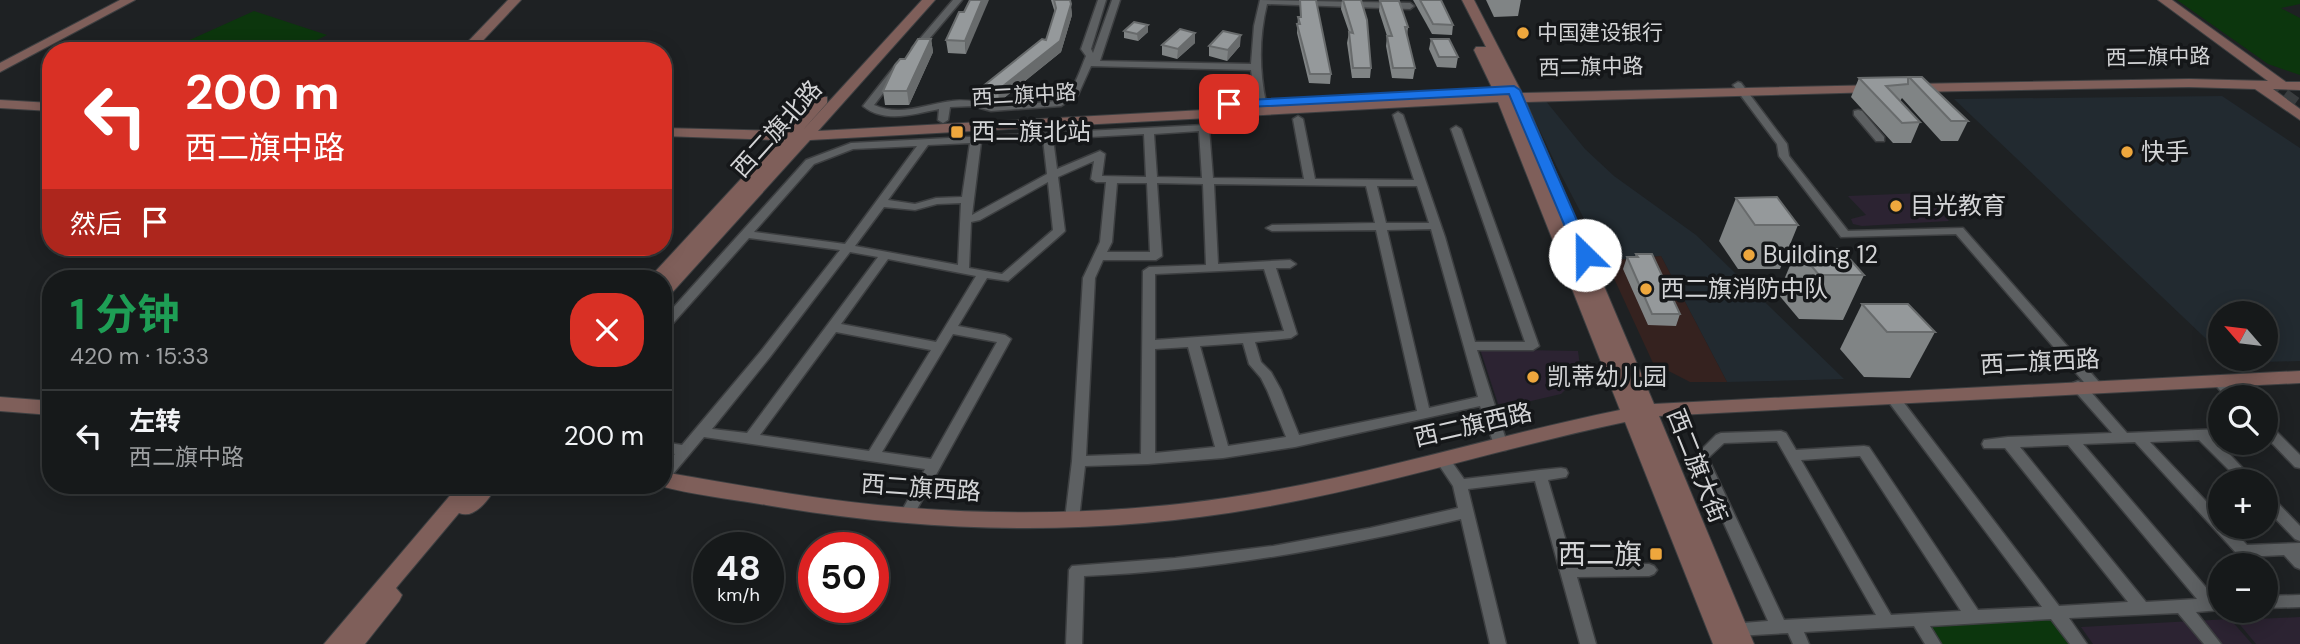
<!DOCTYPE html>
<html lang="zh">
<head>
<meta charset="utf-8">
<style>
	:root { --surface:#16191a; --page:#232627; --text:#f1f3f6; --muted:#9ea0a2; --line:#353839 }
	body { margin:0; font-family:"DM Sans","Noto Sans SC",sans-serif; background:var(--page); color:var(--text); height:100vh; display:flex; flex-direction:column; font-size:26px; white-space:nowrap }
	* { box-sizing:border-box; margin:0 }
	p { font-size:23px; color:var(--muted) }
	.icon { flex:none; width:38px; height:38px; fill:none; stroke:currentColor; stroke-width:2; stroke-linecap:round; stroke-linejoin:round }
	.map { position:relative; flex:1; overflow:hidden }
	.side { position:absolute; left:42px; top:270px; width:630px; height:224px; display:flex; flex-direction:column; background:var(--surface); border-radius:28px; box-shadow:0 4px 18px #0003,0 0 0 2px var(--line) }
	.side>* { flex:none }
	.top-card { position:absolute; left:42px; top:42px; width:630px; height:214px; border-radius:28px; box-shadow:0 4px 18px #0003,0 0 0 2px var(--line); background:#d93025; color:#fff; overflow:hidden }
	.needle { width:46px; rotate:298deg }
	.controls { position:absolute; left:2208px; top:301px; display:grid; gap:14px }
	.controls a { display:grid; place-items:center; width:70px; height:70px; border-radius:50%; background:var(--surface); box-shadow:0 4px 18px #0003,0 0 0 2px var(--line); font-size:35px }
	.speed { position:absolute; left:693px; top:532px; display:flex; gap:14px; font-size:35px; font-weight:700; text-align:center }
	.speed>* { display:grid; place-content:center; width:91px; height:91px; border-radius:50%; background:var(--surface); box-shadow:0 4px 18px #0003,0 0 0 2px var(--line); line-height:1 }
	.speed small { font-size:18px; font-weight:400 }
	.speed .limit { border:10px solid #d22; background:#fff; color:#111 }
	.pin { position:absolute; display:grid; place-items:center; width:60px; height:60px; color:#fff; margin:-30px; border-radius:14px; box-shadow:0 4px 10px #0006 }
	.me { position:absolute; width:77px; margin:-38px; rotate:337deg; stroke-linejoin:round; filter:drop-shadow(0 0 5px #0008) }
	.turn { display:flex; align-items:center; gap:24px; height:147px; padding:0 28px; font-size:32px }
	.turn .icon { width:91px; height:91px; stroke-width:2.5 }
	.turn b { display:block; font-size:49px; line-height:60px }
	.then { display:flex; align-items:center; height:66px; padding:0 28px; background:#0003; gap:14px; font-size:26px }
	.round { display:grid; place-items:center; flex:none; width:74px; height:74px; border-radius:28px; background:var(--page) }
	.head { display:flex; align-items:center; justify-content:space-between; height:119px; padding:0 28px }
	h1 { font-size:42px; font-weight:700; line-height:52px; color:#1e9e55 }
	ul { padding:0; list-style:none }
	li { display:flex; align-items:center; gap:21px; height:91px; padding:0 28px; border-top:2px solid var(--line) }
	li div { flex:1 }
	li b { display:block; font-size:26px }
	li em { font-style:normal }
	.map>svg:first-child { display:block }
	.built { fill:#222a30 }
	.industrial { fill:#35221f }
	.education { fill:#2c2332 }
	.green { fill:#0c360d }
	.lines { fill:none; stroke-linecap:round; stroke-linejoin:round }
	.secondary-tunnel { stroke:#393c3e; stroke-width:14; stroke-dasharray:14 7; stroke-linecap:butt }
	.street-casing { stroke:#3d3f41; stroke-width:3 }
	.secondary-casing { stroke:#3d3f41; stroke-width:2 }
	.street { fill:#5d6062; fill-rule:evenodd }
	.secondary { fill:#7f5f5a; fill-rule:evenodd }
	.wall { fill:#808485 }
	.shaded-wall { fill:#686b6c }
	.building { fill:#95999b; stroke:#686b6c; stroke-width:2 }
	.route { fill:#1a73e8; stroke:#114b97; stroke-width:2 }
	.poi-dot { fill:#eea73d; stroke:#151719; stroke-width:2.5 }
	.labels { text-anchor:middle; stroke-width:7; stroke-linejoin:round; paint-order:stroke }
	.far-poi-label { font-size:21px; fill:#d3d4d6; stroke:#151719; text-anchor:start }
	.far-street-label { font-size:21px; fill:#d3d4d6; stroke:#151719 }
	.street-label { font-size:24px; fill:#d3d4d6; stroke:#151719 }
	.poi-label { font-size:24px; fill:#d3d4d6; stroke:#151719; text-anchor:start }
	.near-poi-label { font-size:28px; fill:#d3d4d6; stroke:#151719; text-anchor:end }
</style>
</head>
<body>
<div class="map">
<svg width="2300" height="644" viewBox="0 0 2300 644">
	<rect width="100%" height="100%" fill="#1e2123"/>
	<g class="built">
		<polygon points="2222,96 2300,148 2300,361 2231,363 2227,359 2266,359 2266,313 2221,313 2221,353 1954,99"/>
		<polygon points="1545,100 1585,149 1614,176 1696,235 1844,379 1727,382 1661,256 1606,261 1556,165 1526,101"/>
	</g>
	<polygon class="industrial" points="1661,256 1727,382 1690,382 1653,363 1606,261"/>
	<g class="education">
		<polygon points="1923,193 1949,221 1862,226 1853,224 1851,219 1866,215 1848,196"/>
		<polygon points="1480,349 1578,351 1580,366 1576,379 1561,394 1531,401 1498,404"/>
		<polygon points="2300,617 2300,644 2256,644 2236,620"/>
		<polygon points="2230,619 2252,644 2093,644 2081,627"/>
	</g>
	<g class="green">
		<polygon points="2177,0 2300,0 2300,4 2281,8 2300,18 2300,75 2268,64"/>
		<polygon points="254,11 327,35 295,51 203,51 183,43"/>
		<polygon points="2054,611 2078,644 1933,644 1918,619"/>
	</g>
	<g class="lines">
		<polyline class="secondary-tunnel" points="2267,83 2300,107"/>
		<defs>
			<g id="street">
				<polygon points="953,0 962,0 918,52 912,52 912,48"/>
				<path d="M1098 0H1106L1091 49 1093 53 1112 0H1120L1100 61 1251 64 1254 26 1260 0 1410 3 1414 6 1410 9 1267 4C1259 37 1259 69 1266 103L1261 106 1256 103 1251 70 1091 66 1078 95 1061 106 991 111 973 106 950 107 948 120 943 123 938 120 939 109C914 114 885 124 863 106L897 63 900 62 905 65 874 105C900 117 926 104 952 101 965 99 976 102 989 104 998 106 1051 103 1058 100 1075 91 1079 72 1086 56L1081 49Z"/>
				<polygon points="1738,82 1741,83 1787,144 1789,156 1848,231 1963,228 2099,382 2100,385 2099,388 2089,388 1956,234 1841,237 1779,156 1777,144 1733,85"/>
				<polygon points="1858,110 1862,111 1884,137 1884,141 1876,141 1854,115 1854,111"/>
				<path d="M1398 112 1403 115 1445 237 1475 342H1525L1451 129 1456 126 1461 129 1539 346 1533 350H1477L1508 446 1506 450H1496L1480 406 1295 447 1223 458 1148 464 1085 466 1079 519 1077 523 1072 525 1067 523 1065 519 1072 461 1083 278 1100 242 1106 182H1096L1091 179 1094 161 1058 177 1065 231 1063 233 1008 281 987 278 958 326 1005 335 1011 339 911 520 906 522 901 520 899 516 925 469 704 437 668 480 663 481V466L675 454 663 452V442L682 445 761 351 840 250 749 238 667 330 663 331V319L806 160 851 143 1204 125 1209 128 1213 178 1304 179 1293 119 1298 116 1303 119 1315 179 1414 180 1393 115ZM1199 131 1202 178 1157 177 1154 134ZM1144 134 1146 177 1102 176 1105 154 1100 151 1057 169 1053 139ZM1043 139 1047 174 972 215 981 142ZM970 143 962 197 936 198 915 204 888 200 928 145ZM917 146 845 244 754 232 814 164 853 149ZM1048 182 1053 230 1002 274 969 268 971 222 980 220ZM1117 183H1147L1150 252H1107L1112 242ZM1157 183 1203 184 1206 265 1149 267 1143 271 1141 454 1086 456 1095 278 1103 260H1156L1162 256ZM1214 184 1366 186 1375 223 1272 225 1266 228 1272 231 1376 230 1417 411 1299 435 1281 390 1271 372 1261 362 1255 342 1291 338 1297 334 1276 268H1290L1296 264 1290 260 1218 264ZM1377 186H1417L1429 223H1386ZM961 203 958 265 855 246 884 207 915 210 937 204ZM1431 229 1478 397 1429 408 1387 230ZM850 252 878 257 747 433 712 429 770 357ZM888 259 976 276 936 342 841 324ZM1264 269 1284 331 1155 340V274ZM836 332 931 350 869 451 760 435ZM953 334 997 342 931 459 882 452ZM1243 343 1249 364 1261 378 1267 390 1286 437 1228 446 1200 346ZM1188 347 1215 447 1155 453V349Z"/>
				<polygon points="2217,376 2222,377 2240,397 2226,397 2211,380"/>
				<path d="M2078 381 2083 383 2127 433 2221 429V439H2215L2255 481H2240L2199 440 2150 442 2221 517V527H2230L2247 545 2300 543V569L2295 567 2284 555 2243 557 2238 555 2135 442 2083 444 2215 598H2221V610L2196 612 2221 644H2204L2178 613 2069 618 2087 644H2070L2051 619 1930 626 1941 644H1925L1914 626 1804 632 1809 644H1793L1788 633 1737 636 1731 634 1729 629 1731 624 1768 621 1694 457 1716 435 1721 433 1781 431 1786 433 1796 450 1864 446 1869 447 1978 610 2042 607 1888 401 1886 398 1888 395H1898L2059 606 2128 602 2005 448H1984L1982 444 1984 440 2008 437 2112 433 2073 389 2072 386 2073 383ZM1777 441 1876 615 1784 620 1708 458 1724 443ZM2068 445 2197 599 2146 602 2020 447ZM1860 456 1961 611 1891 615 1801 460Z"/>
				<polygon points="2266,424 2271,426 2300,455 2300,468 2295,467 2266,437"/>
				<path d="M1442 454 1447 455 1464 479 1540 470 1561 468 1566 469 1568 473 1566 477 1548 480 1573 565 1649 564 1654 566 1657 570 1654 574 1649 576 1577 577 1596 644H1580L1535 481 1468 489 1506 644H1490L1461 519C1337 548 1212 571 1084 576L1082 644H1066L1069 570 1072 566 1175 558 1273 546 1370 528 1458 508 1453 486 1435 459 1437 455Z"/>
				<polygon points="2266,495 2271,496 2300,526 2300,541 2295,539 2266,509"/>
				<polygon points="2300,595 2300,607 2266,608 2266,596"/>
			</g>
			<g id="secondary">
				<polygon points="120,0 135,0 0,72 0,63"/>
				<polygon points="508,0 521,0 473,51 459,51"/>
				<path d="M922 0H935L818 131 1495 94 1474 50 1476 47H1486L1462 0H1474L1522 93 1882 85 1884 88 1877 92 1526 102 1654 404 2300 371V383L1659 416 1754 644H1713L1625 422C1506 447 1390 484 1270 506 1104 537 933 534 766 505 731 499 692 495 657 485H663V472C734 484 806 498 878 505 1007 518 1140 514 1269 491 1387 470 1502 434 1620 410L1498 102 810 140 669 296 663 297V278H651L653 274 777 140 663 136V128L785 131 817 97H827V103L802 131Z"/>
				<polygon points="2158,0 2172,0 2286,82 2300,82 2300,90 2273,89 2300,109 2300,120 2255,89 2189,87 1912,92 1905,88 1912,84 2189,79 2268,81"/>
				<polygon points="0,100 51,103 51,111 0,108"/>
				<polygon points="0,397 51,401 51,415 0,411"/>
				<path d="M459 485H497C490 498 475 520 459 513L396 588 402 595 399 601 365 644H324Z"/>
			</g>
		</defs>
		<use href="#street" class="street-casing"/>
		<use href="#secondary" class="secondary-casing"/>
		<use href="#street" class="street"/>
		<use href="#secondary" class="secondary"/>
	</g>
	<g class="wall">
		<polygon points="1051,0 1070,0 1072,15 1061,52 999,102 983,98 982,87 1046,40 1055,13"/>
		<polygon points="1300,0 1331,74 1330,84 1309,83 1297,33 1298,17 1300,17"/>
		<polygon points="1342,0 1371,68 1370,78 1352,78 1347,43 1349,32 1341,9"/>
		<polygon points="1413,0 1441,0 1453,25 1452,35 1432,34"/>
		<polygon points="1486,0 1521,0 1518,16 1494,17"/>
		<polygon points="1380,1 1408,27 1407,36 1415,68 1413,79 1392,78 1386,46 1387,36 1379,11"/>
		<polygon points="964,12 966,54 948,53 946,40"/>
		<polygon points="1124,31 1148,32 1138,41 1124,38"/>
		<polygon points="931,39 933,52 909,105 885,105 883,91 905,59"/>
		<polygon points="1431,39 1458,57 1456,68 1437,67 1429,49"/>
		<polygon points="1195,43 1177,59 1162,55 1162,45"/>
		<polygon points="1209,46 1240,46 1227,61 1209,56"/>
		<polygon points="1909,77 1968,121 1958,141 1941,141 1902,98 1900,101 1920,122 1911,143 1893,143 1851,97 1859,78 1908,81"/>
		<polygon points="1736,198 1798,225 1780,269 1738,269 1719,241"/>
		<polygon points="1797,249 1864,275 1843,320 1799,319 1778,294"/>
		<polygon points="1636,254 1680,314 1676,326 1648,325 1623,269 1627,257 1635,257"/>
		<polygon points="1862,304 1935,332 1910,378 1864,377 1840,349"/>
	</g>
	<g class="shaded-wall">
		<polygon points="982,0 989,0 966,54 965,41"/>
		<polygon points="1071,4 1072,15 1061,52 999,102 998,90 1060,41"/>
		<polygon points="1148,25 1148,32 1138,41 1137,34"/>
		<polygon points="1195,33 1195,43 1177,59 1178,49"/>
		<polygon points="1241,35 1240,46 1227,61 1228,50"/>
		<polygon points="931,39 933,52 909,105 907,91"/>
	</g>
	<g class="building">
		<polygon points="970,0 982,0 965,41 946,40 959,12 964,12"/>
		<polygon points="1054,0 1070,0 1071,4 1060,41 998,90 982,87 1042,39 1046,40 1056,8"/>
		<polygon points="1300,0 1316,0 1331,74 1310,74 1297,24 1300,24 1298,17 1301,17"/>
		<polygon points="1343,0 1361,0 1367,20 1371,68 1353,68 1349,32 1353,33"/>
		<polygon points="1420,0 1441,0 1453,25 1433,24"/>
		<polygon points="1380,1 1399,1 1408,27 1405,27 1415,68 1393,68 1387,36 1392,36"/>
		<polygon points="1134,22 1148,25 1137,34 1124,31"/>
		<polygon points="1180,29 1195,33 1178,49 1162,45"/>
		<polygon points="1223,31 1241,35 1228,50 1209,46"/>
		<polygon points="918,39 931,39 907,91 883,91 895,65 900,59 905,59"/>
		<polygon points="1431,39 1449,39 1458,57 1439,57"/>
		<polygon points="1908,77 1908,84 1886,86 1920,122 1902,123 1859,78"/>
		<polygon points="1909,77 1922,77 1968,121 1951,121"/>
		<polygon points="1777,197 1798,225 1755,225 1736,198"/>
		<polygon points="1797,249 1841,249 1864,275 1819,275"/>
		<polygon points="1636,254 1652,254 1680,314 1652,314 1627,257 1638,257"/>
		<polygon points="1862,304 1908,304 1935,332 1887,332"/>
	</g>
	<polygon class="route" points="1514,86 1520,90 1592,255 1590,258 1585,260 1577,255 1509,94 1229,108 1223,104 1229,101"/>
	<g class="poi-dot">
		<circle cx="1523" cy="33" r="7"/>
		<rect x="950" y="125" width="14" height="14" rx="3.5"/>
		<circle cx="2127" cy="152" r="7"/>
		<circle cx="1896" cy="206" r="7"/>
		<circle cx="1749" cy="255" r="7"/>
		<circle cx="1646" cy="289" r="7"/>
		<circle cx="1533" cy="377" r="7"/>
		<rect x="1649" y="547" width="14" height="14" rx="3.5"/>
	</g>
	<g class="labels">
		<g class="far-poi-label">
			<text x="1537" y="40">中国建设银行</text>
		</g>
		<g class="far-street-label">
			<text transform="translate(2158 57) rotate(-1)" y="7">西二旗中路</text>
			<text transform="translate(1591 67) rotate(-1)" y="7">西二旗中路</text>
			<text transform="translate(1024 95) rotate(-3)" y="7">西二旗中路</text>
		</g>
		<g class="street-label">
			<text transform="translate(777 129) rotate(-48)" y="8">西二旗北路</text>
			<text transform="translate(2040 362) rotate(-3)" y="8">西二旗西路</text>
			<text transform="translate(1473 425) rotate(-13)" y="8">西二旗西路</text>
			<text transform="translate(1697 466) rotate(68)" y="8">西二旗大街</text>
			<text transform="translate(921 488) rotate(4)" y="8">西二旗西路</text>
		</g>
		<g class="poi-label">
			<text x="971" y="140">西二旗北站</text>
			<text x="2141" y="160">快手</text>
			<text x="1910" y="214">目光教育</text>
			<text x="1763" y="263">Building 12</text>
			<text x="1660" y="297">西二旗消防中队</text>
			<text x="1547" y="385">凯蒂幼儿园</text>
		</g>
		<g class="near-poi-label">
			<text x="1642" y="564">西二旗</text>
		</g>
	</g>
</svg>
<div class="controls">
<a><svg class="needle" viewBox="-14 -14 28 28"><path d="M0-13l5 13h-10z" fill="#e53935"/><path d="M0 13l5-13h-10z" fill="#9ea0a2"/></svg></a>
<a><svg class="icon" aria-label="search" viewBox="0 0 24 24"><circle cx="10" cy="10" r="6"/><path d="M15 15l6 6"/></svg></a>
<a>+</a>
<a>−</a>
</div>
<div class="speed"><div>48<small>km/h</small></div><div class="limit">50</div></div>
<div class="pin" style="left:1229px;top:104px;background:#d93025"><svg class="icon" aria-label="arrive" viewBox="0 0 24 24"><path d="M6 21V4h12l-3 4 3 4H6"/></svg></div>
<svg class="me" style="left:1585px;top:255px" viewBox="-20 -20 40 40"><circle r="19" fill="#fff"/><path d="M0-13L10 11 0 6-10 11z" fill="#1a73e8"/></svg>
<div class="top-card">
<div class="turn"><svg class="icon" aria-label="left" viewBox="0 0 24 24"><path d="M17 20v-9H6M10 6l-5 5 5 5"/></svg><div><b>200 m</b>西二旗中路</div></div>
<div class="then">然后<svg class="icon" aria-label="arrive" viewBox="0 0 24 24"><path d="M6 21V4h12l-3 4 3 4H6"/></svg></div>
</div>
<section class="side">
<div class="head"><div><h1>1 分钟</h1><p>420 m · 15:33</p></div><a class="round" style="background:#d93025;color:#fff"><svg class="icon" aria-label="close" viewBox="0 0 24 24"><path d="M6 6l12 12M18 6L6 18"/></svg></a></div>
<ul>
<li><svg class="icon" aria-label="left" viewBox="0 0 24 24"><path d="M17 20v-9H6M10 6l-5 5 5 5"/></svg><div><b>左转</b><p>西二旗中路</p></div><em>200 m</em></li>
</ul>
</section>
</div>
</body>
</html>
